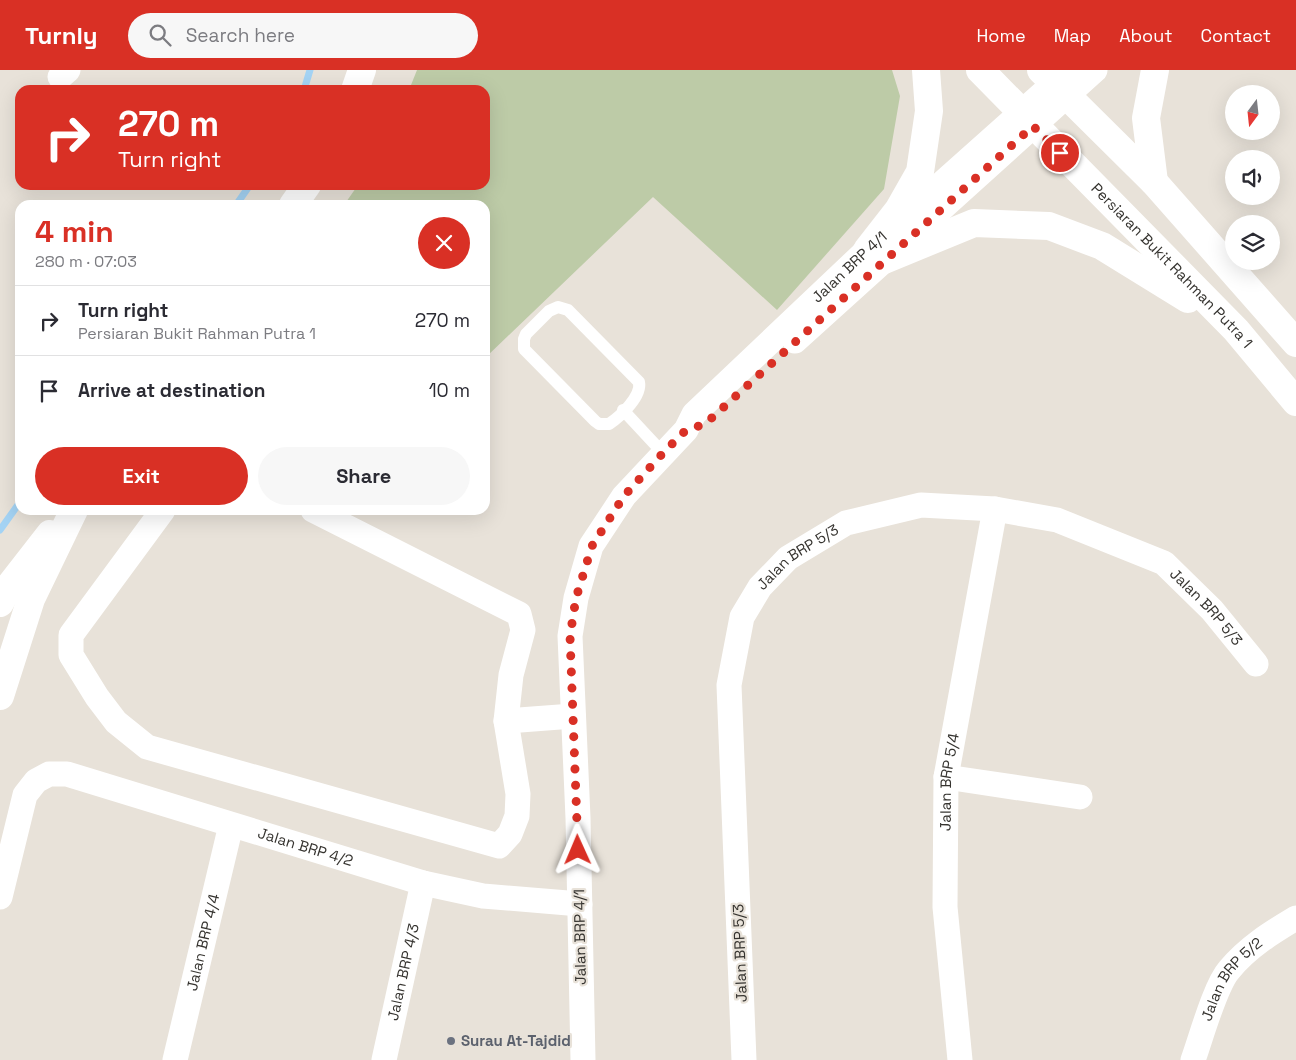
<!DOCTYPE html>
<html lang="en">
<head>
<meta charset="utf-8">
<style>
	:root { --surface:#fff; --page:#f7f7f7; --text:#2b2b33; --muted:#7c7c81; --line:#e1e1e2; --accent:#d93025 }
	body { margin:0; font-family:"Space Grotesk",sans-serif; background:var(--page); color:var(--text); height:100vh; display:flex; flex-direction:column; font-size:19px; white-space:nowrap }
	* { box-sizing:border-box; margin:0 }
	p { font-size:16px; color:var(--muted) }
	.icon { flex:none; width:28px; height:28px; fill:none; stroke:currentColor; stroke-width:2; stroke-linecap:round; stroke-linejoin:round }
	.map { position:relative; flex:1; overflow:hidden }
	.panel { position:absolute; left:15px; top:130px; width:475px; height:315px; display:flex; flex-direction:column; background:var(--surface); border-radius:15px; box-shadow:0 5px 20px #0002 }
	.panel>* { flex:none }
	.guide { position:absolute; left:15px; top:15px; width:475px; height:105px; border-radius:15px; box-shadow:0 5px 20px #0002; background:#d93025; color:#fff; overflow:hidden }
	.needle { width:32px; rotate:195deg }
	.tools { position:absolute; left:1225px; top:15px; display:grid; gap:10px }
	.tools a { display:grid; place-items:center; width:55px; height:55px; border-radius:50%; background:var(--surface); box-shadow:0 5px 20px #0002; font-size:25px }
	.pin { position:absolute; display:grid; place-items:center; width:42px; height:42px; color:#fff; margin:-21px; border:2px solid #fff; border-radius:50%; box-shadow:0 1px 5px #0007 }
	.me { position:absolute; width:55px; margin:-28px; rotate:359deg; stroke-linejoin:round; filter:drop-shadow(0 0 4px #0008) }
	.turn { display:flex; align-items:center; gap:18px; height:105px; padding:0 20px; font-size:22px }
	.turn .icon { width:65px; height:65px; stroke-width:2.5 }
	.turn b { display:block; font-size:35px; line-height:42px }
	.round { display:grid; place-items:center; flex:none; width:52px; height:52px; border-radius:26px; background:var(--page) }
	.overview { display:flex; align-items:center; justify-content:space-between; height:85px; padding:0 20px }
	h1 { font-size:30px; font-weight:700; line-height:38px; color:var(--accent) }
	.button { display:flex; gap:10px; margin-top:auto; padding:10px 20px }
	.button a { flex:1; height:58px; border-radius:30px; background:var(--accent); color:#fff; font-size:20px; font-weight:700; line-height:58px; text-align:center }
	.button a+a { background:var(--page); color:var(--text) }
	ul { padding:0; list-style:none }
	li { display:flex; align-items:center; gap:15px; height:70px; padding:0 20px; border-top:1px solid var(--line) }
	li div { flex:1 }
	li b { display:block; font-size:19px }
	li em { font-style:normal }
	header { display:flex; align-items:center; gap:30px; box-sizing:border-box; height:70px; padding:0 25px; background:var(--accent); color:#fff }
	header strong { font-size:24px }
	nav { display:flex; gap:28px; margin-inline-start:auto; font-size:18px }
	.search { width:350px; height:45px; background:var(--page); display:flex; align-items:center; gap:12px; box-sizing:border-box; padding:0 18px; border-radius:28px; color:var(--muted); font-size:19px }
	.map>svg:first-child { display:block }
	.green { fill:#bdcba7 }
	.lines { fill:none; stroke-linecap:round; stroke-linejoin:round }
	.stream { stroke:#a4d3f4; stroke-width:7 }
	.service { stroke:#fff; stroke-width:12 }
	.minor { stroke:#fff; stroke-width:25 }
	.tertiary { stroke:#fff; stroke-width:28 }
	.secondary { stroke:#fff; stroke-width:28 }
	.route { stroke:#d93025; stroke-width:9; stroke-dasharray:0 16.2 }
	.worship-dot { fill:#6b7280; stroke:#e8e2d9; stroke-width:2 }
	.labels { text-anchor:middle; stroke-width:4.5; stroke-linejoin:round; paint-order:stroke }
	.street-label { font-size:15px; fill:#363430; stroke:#e8e2d9 }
	.worship-label { font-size:15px; font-weight:bold; fill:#5b616d; stroke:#e8e2d9; text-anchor:start }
</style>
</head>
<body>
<header>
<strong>Turnly</strong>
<div class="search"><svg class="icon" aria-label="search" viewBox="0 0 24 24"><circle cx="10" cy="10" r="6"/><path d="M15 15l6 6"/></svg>Search here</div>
<nav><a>Home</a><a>Map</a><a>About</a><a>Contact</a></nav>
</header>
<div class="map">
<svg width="1296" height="990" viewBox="0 0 1296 990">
	<rect width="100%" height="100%" fill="#e8e2d9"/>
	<polygon class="green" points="417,0 892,0 900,26 884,119 777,240 653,127 485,288 485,135 344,135 358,115 485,115 485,20 409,20"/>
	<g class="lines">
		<g class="stream">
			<polyline points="304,20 310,0"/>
			<polyline points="236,135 250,115"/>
			<polyline points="0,460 20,432"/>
		</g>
		<g class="service">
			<path d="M558 237 568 240 639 312C642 326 621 346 609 354H599L595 351 524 279V269L526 264 549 241Z"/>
			<polyline points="623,340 663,383"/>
		</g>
		<g class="minor">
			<polyline points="60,7 68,0"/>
			<polyline points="795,271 1095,0"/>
			<polyline points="163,440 71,565 71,585 97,627 116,652 147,677 499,776 510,764 517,746 518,724 506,651 511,605 523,560 519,544 313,440"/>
			<polyline points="506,651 573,646"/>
			<polyline points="946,707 1080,727"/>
			<path id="s1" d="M0 827 25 725 36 711 49 704H67L423 813 483 826 580 834"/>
			<path id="s2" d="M175 990 231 755"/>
			<path id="s3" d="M384 990 423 813"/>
			<path id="s4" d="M583 990 578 748 570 566 576 528 591 476 624 426 686 360 694 344 867 180 1069 0"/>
			<path id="s5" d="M744 990 729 615 742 547 760 517 788 488 846 453 921 435 995 439 1057 450 1164 493 1212 540 1256 594"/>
			<path id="s6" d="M960 990 945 837 946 707 995 439"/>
			<path id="s7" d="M1193 990C1201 968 1215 916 1229 900 1248 877 1271 863 1296 848"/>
		</g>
		<g class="tertiary">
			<polyline points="355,20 362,0"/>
			<polyline points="293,135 307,115"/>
			<polyline points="0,533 8,518 50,464"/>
			<polyline points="0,626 31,529 74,440"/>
		</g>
		<g class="secondary">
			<path id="s8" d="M980 0 1236 260 1296 332"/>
			<polyline points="1041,0 1154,112 1296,273"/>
			<polyline points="1154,112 1146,48 1155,0"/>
			<polyline points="867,180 899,139 920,102 929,41 926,0"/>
			<polyline points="884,190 974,153 1049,156 1102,176 1188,229"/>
		</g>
	</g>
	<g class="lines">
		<polyline class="route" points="578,780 570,566 576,528 592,476 624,426 663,383 686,360 705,354 1033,56 1060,83"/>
	</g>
	<circle class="worship-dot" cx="451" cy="971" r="5"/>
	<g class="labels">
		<g class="street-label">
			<text dy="5" stroke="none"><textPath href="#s8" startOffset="274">Persiaran Bukit Rahman Putra 1</textPath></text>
			<text dy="5" stroke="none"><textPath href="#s4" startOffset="899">Jalan BRP 4/1</textPath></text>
			<text dy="5" stroke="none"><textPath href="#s5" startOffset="528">Jalan BRP 5/3</textPath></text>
			<text dy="5" stroke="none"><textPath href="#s5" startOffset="978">Jalan BRP 5/3</textPath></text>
			<text dy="5" stroke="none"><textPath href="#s6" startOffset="279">Jalan BRP 5/4</textPath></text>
			<text dy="5" stroke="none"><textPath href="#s1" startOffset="405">Jalan BRP 4/2</textPath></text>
			<text transform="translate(580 867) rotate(-91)" y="5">Jalan BRP 4/1</text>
			<text dy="5" stroke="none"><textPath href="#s2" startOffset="121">Jalan BRP 4/4</textPath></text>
			<text transform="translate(740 883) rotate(-92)" y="5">Jalan BRP 5/3</text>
			<text dy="5" stroke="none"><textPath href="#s3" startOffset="90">Jalan BRP 4/3</textPath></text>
			<text dy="5" stroke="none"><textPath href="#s7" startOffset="91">Jalan BRP 5/2</textPath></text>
		</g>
		<g class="worship-label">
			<text x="461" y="976">Surau At-Tajdid</text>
		</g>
	</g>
</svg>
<div class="tools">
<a><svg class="needle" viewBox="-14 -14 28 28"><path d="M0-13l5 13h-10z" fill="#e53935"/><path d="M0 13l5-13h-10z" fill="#7c7c81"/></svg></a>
<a><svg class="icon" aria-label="sound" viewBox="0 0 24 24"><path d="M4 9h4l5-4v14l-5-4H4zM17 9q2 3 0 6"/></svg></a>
<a><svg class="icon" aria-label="layers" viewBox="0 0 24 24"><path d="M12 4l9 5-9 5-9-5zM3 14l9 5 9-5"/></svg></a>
</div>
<div class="pin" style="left:1060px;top:83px;background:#d93025"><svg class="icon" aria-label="arrive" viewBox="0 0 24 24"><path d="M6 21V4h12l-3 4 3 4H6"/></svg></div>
<svg class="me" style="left:578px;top:780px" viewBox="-20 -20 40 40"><path d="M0-17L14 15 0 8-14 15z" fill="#d93025" stroke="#fff" stroke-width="4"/></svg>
<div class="guide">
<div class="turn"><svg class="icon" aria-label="right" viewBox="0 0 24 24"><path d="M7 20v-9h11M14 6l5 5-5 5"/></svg><div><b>270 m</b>Turn right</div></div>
</div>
<section class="panel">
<div class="overview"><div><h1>4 min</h1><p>280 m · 07:03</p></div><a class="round" style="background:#d93025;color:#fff"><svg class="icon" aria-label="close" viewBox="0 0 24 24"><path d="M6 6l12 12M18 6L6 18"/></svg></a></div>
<ul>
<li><svg class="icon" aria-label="right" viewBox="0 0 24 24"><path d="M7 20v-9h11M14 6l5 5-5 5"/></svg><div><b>Turn right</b><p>Persiaran Bukit Rahman Putra 1</p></div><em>270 m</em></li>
<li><svg class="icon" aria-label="arrive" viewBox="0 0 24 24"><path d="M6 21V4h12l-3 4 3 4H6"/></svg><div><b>Arrive at destination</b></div><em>10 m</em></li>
</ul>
<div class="button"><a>Exit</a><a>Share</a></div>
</section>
</div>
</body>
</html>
